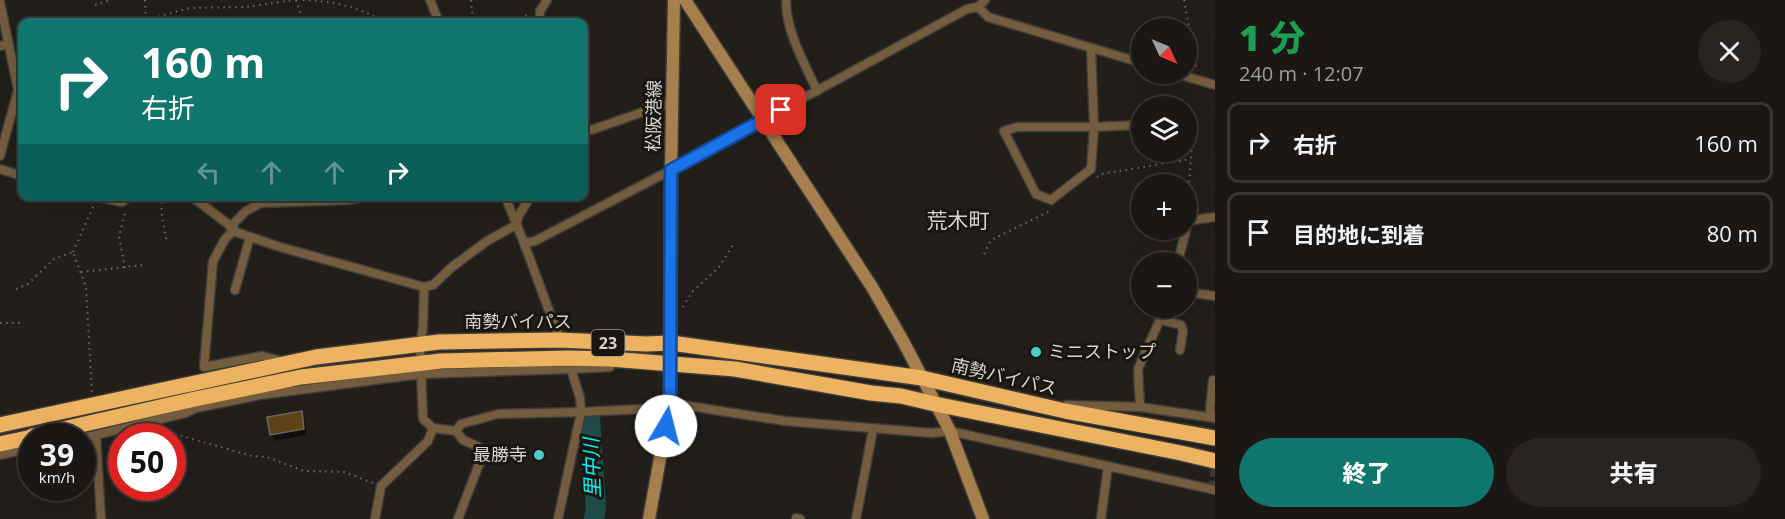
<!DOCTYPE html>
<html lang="ja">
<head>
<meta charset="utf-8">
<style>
	:root { --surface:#1a1714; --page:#272422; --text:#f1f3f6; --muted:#9f9fa0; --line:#383634; --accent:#0f766e }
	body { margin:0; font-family:"Open Sans","Noto Sans JP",sans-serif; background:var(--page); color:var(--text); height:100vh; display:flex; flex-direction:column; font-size:22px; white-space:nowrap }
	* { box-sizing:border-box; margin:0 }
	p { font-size:20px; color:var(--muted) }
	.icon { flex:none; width:33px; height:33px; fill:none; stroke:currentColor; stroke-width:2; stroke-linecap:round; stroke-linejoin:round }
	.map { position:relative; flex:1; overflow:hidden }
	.panel { display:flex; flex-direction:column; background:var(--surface); width:570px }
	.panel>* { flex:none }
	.banner { position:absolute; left:18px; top:18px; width:570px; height:183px; border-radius:12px; box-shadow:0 6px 24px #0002,0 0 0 2px var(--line); background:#0f766e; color:#fff; overflow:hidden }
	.needle { width:39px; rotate:134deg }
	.controls { position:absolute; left:1131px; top:18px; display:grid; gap:12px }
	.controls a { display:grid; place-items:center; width:66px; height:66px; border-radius:50%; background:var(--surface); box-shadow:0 6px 24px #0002,0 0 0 2px var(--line); font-size:30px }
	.speed { position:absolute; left:18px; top:423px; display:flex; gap:12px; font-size:30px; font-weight:700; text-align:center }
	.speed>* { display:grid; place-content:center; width:78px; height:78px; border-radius:50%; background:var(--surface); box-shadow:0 6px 24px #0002,0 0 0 2px var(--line); line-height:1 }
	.speed small { font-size:15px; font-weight:400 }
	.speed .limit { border:9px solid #d22; background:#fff; color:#111 }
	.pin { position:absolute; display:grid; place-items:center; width:51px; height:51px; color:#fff; margin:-26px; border-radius:12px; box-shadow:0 3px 9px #0006 }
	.me { position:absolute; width:66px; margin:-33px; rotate:8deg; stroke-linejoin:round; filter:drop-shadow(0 0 4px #0008) }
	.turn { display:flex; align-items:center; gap:21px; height:126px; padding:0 24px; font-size:27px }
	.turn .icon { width:78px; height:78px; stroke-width:2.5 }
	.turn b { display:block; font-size:42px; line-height:51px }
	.lanes { display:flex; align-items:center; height:57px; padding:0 24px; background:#0003; justify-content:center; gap:30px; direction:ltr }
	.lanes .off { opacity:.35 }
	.round { display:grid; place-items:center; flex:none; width:63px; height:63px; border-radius:32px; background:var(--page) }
	.overview { display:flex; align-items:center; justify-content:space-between; height:102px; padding:0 24px }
	h1 { font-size:36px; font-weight:800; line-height:45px; color:#1e9e55 }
	.primary-button { display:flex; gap:12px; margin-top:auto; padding:12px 24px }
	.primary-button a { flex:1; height:69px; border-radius:36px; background:var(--accent); color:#fff; font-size:24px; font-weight:800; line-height:69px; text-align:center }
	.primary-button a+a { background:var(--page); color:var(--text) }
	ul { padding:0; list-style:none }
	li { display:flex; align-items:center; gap:18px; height:81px; margin:0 12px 9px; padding:0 12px; border:3px solid var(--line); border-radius:12px }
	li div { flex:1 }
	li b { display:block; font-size:22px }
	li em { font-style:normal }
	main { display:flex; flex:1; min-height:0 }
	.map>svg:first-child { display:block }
	.shadow { fill:#0007 }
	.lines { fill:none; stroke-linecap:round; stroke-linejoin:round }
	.river { stroke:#1f4b4b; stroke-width:20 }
	.building { fill:#5f4215; stroke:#6d6964; stroke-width:1.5 }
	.street-tunnel { stroke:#3d3a36; stroke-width:8; stroke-dasharray:8 4; stroke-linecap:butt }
	.street-casing { stroke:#3f3c38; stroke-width:11 }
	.secondary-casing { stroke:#3f3c38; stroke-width:15 }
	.highway-casing { stroke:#3f3c38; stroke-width:18 }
	.path { stroke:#6c6965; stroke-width:2; stroke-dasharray:1.5 4.5; stroke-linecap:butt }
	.street { stroke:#745d3f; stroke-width:8 }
	.secondary { stroke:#a5804d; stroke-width:12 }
	.highway { stroke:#edb361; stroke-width:15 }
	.route-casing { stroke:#114b97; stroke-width:15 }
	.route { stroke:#1a73e8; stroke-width:10 }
	.poi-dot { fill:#52cdcd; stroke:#191612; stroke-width:2 }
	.labels { text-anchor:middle; stroke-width:6; stroke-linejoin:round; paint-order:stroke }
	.shield { fill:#191612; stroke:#9d9b98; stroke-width:1.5 }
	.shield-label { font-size:16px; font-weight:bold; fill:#d6d4d1 }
	.street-label { font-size:18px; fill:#d6d4d1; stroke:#191612 }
	.poi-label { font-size:18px; fill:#d6d4d1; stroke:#191612; text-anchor:start }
	.water-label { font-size:20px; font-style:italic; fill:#00f5f5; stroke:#191612 }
	.quarter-label { font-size:21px; fill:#d6d4d1; stroke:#191612 }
</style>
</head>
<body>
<main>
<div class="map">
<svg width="1215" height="519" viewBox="0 0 1215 519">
	<rect width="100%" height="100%" fill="#221f1b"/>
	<polygon class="shadow" points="301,413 305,419 307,435 275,441 271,434"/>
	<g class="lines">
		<polyline class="river" points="590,417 596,508 594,519"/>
	</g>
	<polygon class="building" points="302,411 304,429 270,435 267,417"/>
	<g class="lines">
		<polyline class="street-tunnel" points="1212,489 1215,469"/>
		<defs>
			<g id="street">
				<polyline points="430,0 439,22"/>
				<path d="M786 0C786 32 804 62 817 91"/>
				<polyline points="0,2 18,90 0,156"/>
				<polyline points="978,7 988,17 1142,63"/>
				<polyline points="540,22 540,11 547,0"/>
				<polyline points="0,46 9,44"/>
				<polyline points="1091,48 1094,127 1091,169 1051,200 1036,194 1004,131 1017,127 1094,127 1139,125"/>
				<polyline points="1177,74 1215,85"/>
				<polyline points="584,131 594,129 672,102"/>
				<polyline points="0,169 22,176"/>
				<polyline points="94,196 122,202 130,196"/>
				<polyline points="191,196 228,224 233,231 280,247 424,287 433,285 452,267 487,241 516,225 519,215 531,196"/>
				<polyline points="505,196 524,243 560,340"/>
				<polyline points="1186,227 1187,224 1193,220 1215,217"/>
				<polyline points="524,243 535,241 671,170 967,9 978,7 985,0"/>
				<polyline points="1178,262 1186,230"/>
				<polyline points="424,287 423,327 420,346 423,419 433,428 456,431 463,440 479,447 481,459 458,519"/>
				<polyline points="235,290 250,237"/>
				<polyline points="1186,292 1215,296"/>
				<polyline points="1161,320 1181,325 1183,331 1180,350"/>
				<polyline points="281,361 262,356 204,367 213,261 225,239 233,231 234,223 246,211 261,203 348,200 367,196"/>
				<polyline points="1067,405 1140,407 1138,369 1165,308"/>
				<polyline points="1140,407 1215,418"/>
				<polyline points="185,413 196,408 260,395 421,374 571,369"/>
				<polyline points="1212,417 1210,410 1213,380"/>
				<polyline points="456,431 461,424 498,414 581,412 662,408 670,403 785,421 932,433 950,431 1215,490"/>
				<polyline points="96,435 185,413 188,409"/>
				<polyline points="82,438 96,435 101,519"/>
				<polyline points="0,455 32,448"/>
				<polyline points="796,518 800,519"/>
				<polyline points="375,519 381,486 428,441 433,428"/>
				<polyline points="558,519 581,412 580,398 571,369 610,367 610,359"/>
				<polyline points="856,519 873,429"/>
				<polyline points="1101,519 1108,466"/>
			</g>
			<g id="secondary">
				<polyline points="685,0 872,287 903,341 950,431 983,519"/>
				<polyline points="649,519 670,403 671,170 674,0"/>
			</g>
			<g id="highway">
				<polyline points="0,425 316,357 439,342 560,340 646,344 671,343 922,378 1065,411 1215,438"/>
				<polyline points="32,436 195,399 301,377 441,361 568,358 610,359 735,369 871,393 901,396 935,404 1181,453 1215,461"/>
				<polyline points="0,444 32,437"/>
			</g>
		</defs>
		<use href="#street" class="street-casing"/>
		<use href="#secondary" class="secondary-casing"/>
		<use href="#highway" class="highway-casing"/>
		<g class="path">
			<polyline points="145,0 146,22"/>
			<polyline points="296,0 304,22"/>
			<path d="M303 0C331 1 361 7 384 22"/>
			<polyline points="471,0 473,22"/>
			<polyline points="1184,0 1197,71"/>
			<polyline points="95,5 110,0"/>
			<polyline points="147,20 189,8 246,7 294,0"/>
			<polyline points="502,22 531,14"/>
			<polyline points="1097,177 1101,174 1191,159"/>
			<polyline points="161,196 162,217 167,243"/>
			<polyline points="1187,212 1192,145 1197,138"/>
			<polyline points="73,252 94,205"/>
			<polyline points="984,254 991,240 1052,210"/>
			<polyline points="125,268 119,236 126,210"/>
			<polyline points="81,272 143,265"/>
			<polyline points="16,289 28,284 54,259 73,252 86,287 92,393"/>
			<polyline points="683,307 692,292 719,267 733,245"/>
			<polyline points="0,323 21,323"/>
			<polyline points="175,434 252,456 267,457 304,471 344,472 373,483"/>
		</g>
		<use href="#street" class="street"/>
		<use href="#secondary" class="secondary"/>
		<use href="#highway" class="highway"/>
	</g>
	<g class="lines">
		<defs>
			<polyline id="route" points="666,426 670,403 671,170 781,110"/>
		</defs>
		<use href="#route" class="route-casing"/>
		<use href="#route" class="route"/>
	</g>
	<g class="poi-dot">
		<circle cx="1036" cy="352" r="6"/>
		<circle cx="539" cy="455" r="6"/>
	</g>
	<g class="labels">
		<rect class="shield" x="591.5" y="330" width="33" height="26" rx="4.5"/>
		<g class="shield-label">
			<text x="608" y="349">23</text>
		</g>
		<g class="street-label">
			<text transform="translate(654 116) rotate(-89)" y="6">松阪港線</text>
			<text x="518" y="328">南勢バイパス</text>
			<text transform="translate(1004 377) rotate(13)" y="6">南勢バイパス</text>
		</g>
		<g class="poi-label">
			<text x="1048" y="358">ミニストップ</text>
			<text x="527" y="461" text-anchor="end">最勝寺</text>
		</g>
		<g class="water-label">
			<text transform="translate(592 468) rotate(-92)" y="7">里中川</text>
		</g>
		<g class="quarter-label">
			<text x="958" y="228">荒木町</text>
		</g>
	</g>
</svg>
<div class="controls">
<a><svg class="needle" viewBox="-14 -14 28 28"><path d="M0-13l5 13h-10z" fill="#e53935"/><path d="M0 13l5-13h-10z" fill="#9f9fa0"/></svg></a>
<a><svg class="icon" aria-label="layers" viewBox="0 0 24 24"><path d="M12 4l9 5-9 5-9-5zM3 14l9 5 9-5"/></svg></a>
<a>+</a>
<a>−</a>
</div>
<div class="speed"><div>39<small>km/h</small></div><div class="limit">50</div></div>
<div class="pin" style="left:781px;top:110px;background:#d93025"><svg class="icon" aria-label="arrive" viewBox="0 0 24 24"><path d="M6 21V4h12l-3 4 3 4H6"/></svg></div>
<svg class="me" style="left:666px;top:426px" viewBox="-20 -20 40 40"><circle r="19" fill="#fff"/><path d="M0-13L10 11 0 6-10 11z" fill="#1a73e8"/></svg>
<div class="banner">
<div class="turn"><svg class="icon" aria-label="right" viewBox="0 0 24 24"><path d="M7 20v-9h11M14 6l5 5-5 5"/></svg><div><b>160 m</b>右折</div></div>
<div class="lanes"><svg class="icon off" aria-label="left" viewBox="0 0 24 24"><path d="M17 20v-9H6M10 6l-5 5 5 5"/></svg><svg class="icon off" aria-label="ahead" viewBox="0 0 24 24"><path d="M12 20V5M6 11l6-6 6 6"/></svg><svg class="icon off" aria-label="ahead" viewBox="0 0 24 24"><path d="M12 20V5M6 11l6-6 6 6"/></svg><svg class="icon" aria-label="right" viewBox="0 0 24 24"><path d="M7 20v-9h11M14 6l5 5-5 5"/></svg></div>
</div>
</div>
<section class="panel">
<div class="overview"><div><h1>1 分</h1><p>240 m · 12:07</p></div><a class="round"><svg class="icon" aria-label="close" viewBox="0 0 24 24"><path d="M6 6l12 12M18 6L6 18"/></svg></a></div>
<ul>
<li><svg class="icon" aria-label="right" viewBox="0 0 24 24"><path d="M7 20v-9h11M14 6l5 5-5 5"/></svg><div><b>右折</b></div><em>160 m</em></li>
<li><svg class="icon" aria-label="arrive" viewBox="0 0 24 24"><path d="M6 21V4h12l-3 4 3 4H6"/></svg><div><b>目的地に到着</b></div><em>80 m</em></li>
</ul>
<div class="primary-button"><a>終了</a><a>共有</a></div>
</section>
</main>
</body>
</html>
